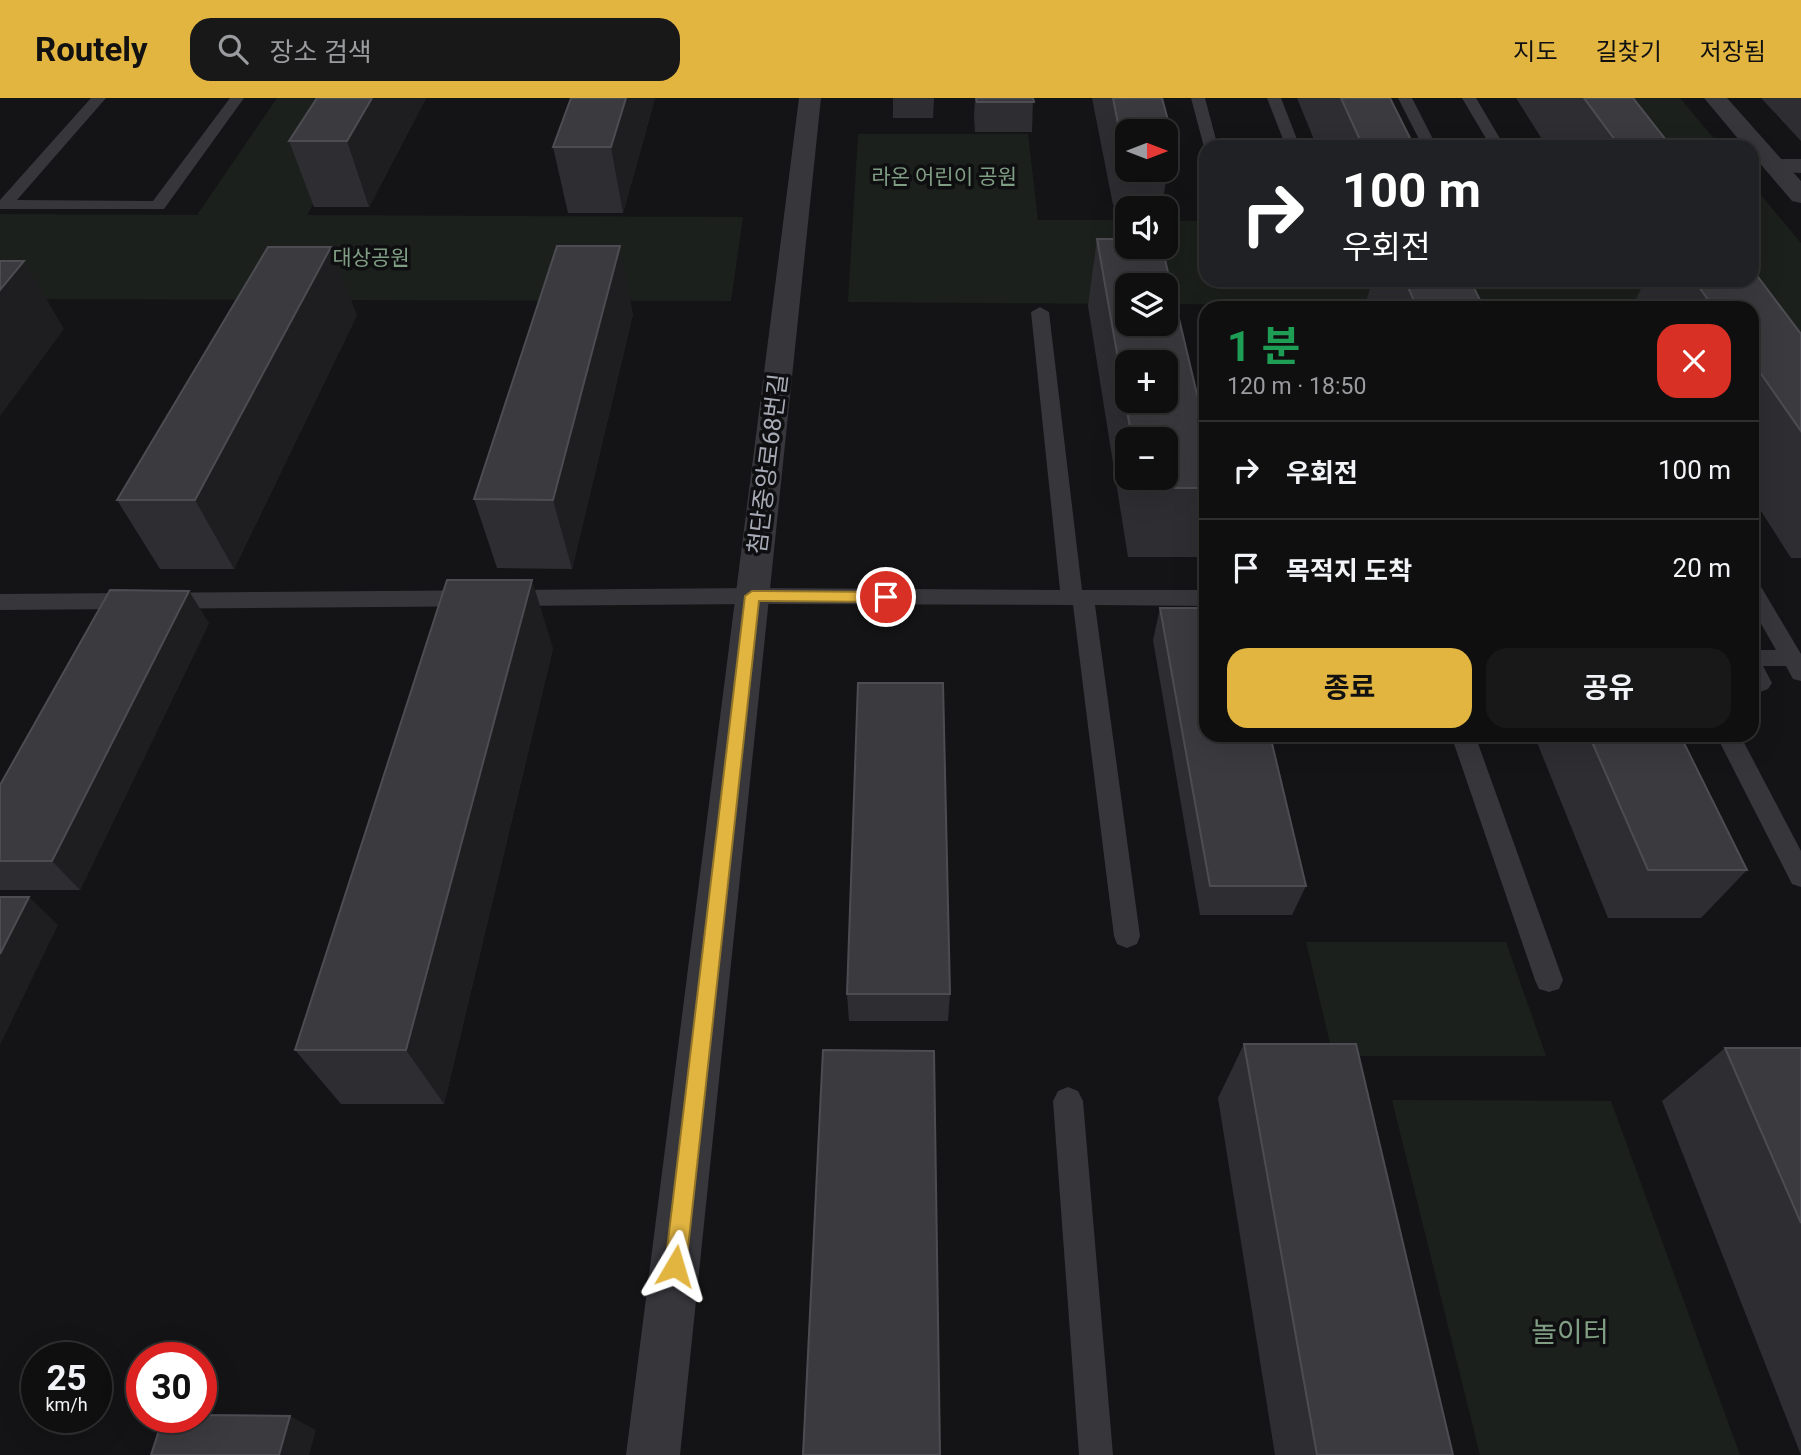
<!DOCTYPE html>
<html lang="ko">
<head>
<meta charset="utf-8">
<style>
	:root { --surface:#0f0f10; --page:#181819; --text:#f1f3f6; --muted:#9b9c9f; --line:#2f2f30; --accent:#e2b541 }
	body { margin:0; font-family:Roboto,"Noto Sans KR",sans-serif; background:var(--page); color:var(--text); height:100vh; display:flex; flex-direction:column; font-size:26px; white-space:nowrap }
	* { box-sizing:border-box; margin:0 }
	p { font-size:23px; color:var(--muted) }
	.icon { flex:none; width:38px; height:38px; fill:none; stroke:currentColor; stroke-width:2; stroke-linecap:round; stroke-linejoin:round }
	.map { position:relative; flex:1; overflow:hidden }
	.panel { position:absolute; left:1199px; top:203px; width:560px; height:441px; display:flex; flex-direction:column; background:var(--surface); border-radius:21px; box-shadow:0 7px 28px #0002,0 0 0 2px var(--line) }
	.panel>* { flex:none }
	.guide { position:absolute; left:1199px; top:42px; width:560px; height:147px; border-radius:21px; box-shadow:0 7px 28px #0002,0 0 0 2px var(--line); background:#202124; color:#fff; overflow:hidden }
	.needle { width:46px; rotate:90deg }
	.tools { position:absolute; left:1115px; top:21px; display:grid; gap:14px }
	.tools a { display:grid; place-items:center; width:63px; height:63px; border-radius:14px; background:var(--surface); box-shadow:0 7px 28px #0002,0 0 0 2px var(--line); font-size:35px }
	.speed { position:absolute; left:21px; top:1244px; display:flex; gap:14px; font-size:35px; font-weight:700; text-align:center }
	.speed>* { display:grid; place-content:center; width:91px; height:91px; border-radius:50%; background:var(--surface); box-shadow:0 7px 28px #0002,0 0 0 2px var(--line); line-height:1 }
	.speed small { font-size:18px; font-weight:400 }
	.speed .limit { border:10px solid #d22; background:#fff; color:#111 }
	.pin { position:absolute; display:grid; place-items:center; width:60px; height:60px; color:#fff; margin:-30px; border:4px solid #fff; border-radius:50%; box-shadow:0 2px 7px #0007 }
	.me { position:absolute; width:77px; margin:-38px; rotate:7deg; stroke-linejoin:round; filter:drop-shadow(0 0 5px #0008) }
	.turn { display:flex; align-items:center; gap:24px; height:147px; padding:0 28px; font-size:32px }
	.turn .icon { width:91px; height:91px; stroke-width:2.5 }
	.turn b { display:block; font-size:49px; line-height:60px }
	.round { display:grid; place-items:center; flex:none; width:74px; height:74px; border-radius:21px; background:var(--page) }
	.overview { display:flex; align-items:center; justify-content:space-between; height:119px; padding:0 28px }
	h1 { font-size:42px; font-weight:700; line-height:52px; color:#1e9e55 }
	.primary-button { display:flex; gap:14px; margin-top:auto; padding:14px 28px }
	.primary-button a { flex:1; height:80px; border-radius:21px; background:var(--accent); color:#111; font-size:28px; font-weight:700; line-height:80px; text-align:center }
	.primary-button a+a { background:var(--page); color:var(--text) }
	ul { padding:0; list-style:none }
	li { display:flex; align-items:center; gap:21px; height:98px; padding:0 28px; border-top:2px solid var(--line) }
	li div { flex:1 }
	li b { display:block; font-size:26px }
	li em { font-style:normal }
	header { display:flex; align-items:center; gap:42px; box-sizing:border-box; height:98px; padding:0 35px; background:var(--accent); color:#111 }
	header strong { font-size:33px }
	nav { display:flex; gap:38px; margin-inline-start:auto; font-size:24px }
	.search { width:490px; height:63px; background:var(--page); display:flex; align-items:center; gap:18px; box-sizing:border-box; padding:0 24px; border-radius:21px; color:var(--muted); font-size:26px }
	.map>svg:first-child { display:block }
	.green { fill:#1b201c }
	.lines { fill:none; stroke-linecap:round; stroke-linejoin:round }
	.service { fill:#36363b; fill-rule:evenodd }
	.minor { fill:#36363b; fill-rule:evenodd }
	.tertiary { fill:#36363b; fill-rule:evenodd }
	.wall { fill:#2e2d31; fill-rule:evenodd }
	.shaded-wall { fill:#1e1e20 }
	.building { fill:#3b3b3f; stroke:#4c4c52; stroke-width:2; fill-rule:evenodd }
	.route { fill:#e2b541; stroke:#93762a; stroke-width:2 }
	.labels { text-anchor:middle; stroke-width:7; stroke-linejoin:round; paint-order:stroke }
	.far-park-label { font-size:21px; fill:#809e84; stroke:#0f0f11 }
	.street-label { font-size:24px; fill:#a7abb5; stroke:#0f0f11 }
	.near-park-label { font-size:28px; fill:#809e84; stroke:#0f0f11 }
</style>
</head>
<body>
<header>
<strong>Routely</strong>
<div class="search"><svg class="icon" aria-label="search" viewBox="0 0 24 24"><circle cx="10" cy="10" r="6"/><path d="M15 15l6 6"/></svg>장소 검색</div>
<nav><a>지도</a><a>길찾기</a><a>저장됨</a></nav>
</header>
<div class="map">
<svg width="1801" height="1357" viewBox="0 0 1801 1357">
	<rect width="100%" height="100%" fill="#141416"/>
	<g class="green">
		<polygon points="277,0 374,0 307,117 743,119 731,203 0,201 0,116 197,117"/>
		<polygon points="1601,0 1680,0 1721,49 1637,49"/>
		<polygon points="858,36 1028,36 1038,122 1127,122 1127,149 1166,149 1166,123 1206,123 1206,182 1752,182 1752,86 1801,145 1801,267 1757,209 1166,206 1166,187 1127,187 1127,206 848,204"/>
		<polygon points="1306,844 1506,844 1546,958 1333,958"/>
		<polygon points="1392,1002 1611,1003 1740,1357 1480,1357"/>
	</g>
	<g class="lines">
		<g class="service">
			<polygon points="91,0 106,0 17,102 153,103 230,0 244,0 164,111 0,111 0,102"/>
			<polygon points="1191,0 1205,0 1218,49 1206,49 1206,52 1204,49"/>
			<polygon points="1267,0 1281,0 1300,49 1286,49"/>
			<polygon points="1398,0 1412,0 1437,49 1423,49"/>
			<polygon points="1462,0 1476,0 1505,49 1491,49"/>
			<polygon points="1040,209 1049,214 1082,492 1206,492 1206,508 1095,507 1140,838 1137,846 1127,850 1117,846 1114,838 1073,507 753,506 0,512 0,496 753,490 1060,492 1031,214"/>
			<polygon points="1752,484 1760,487 1801,556 1801,583 1793,581 1786,568 1763,568 1772,585 1768,591 1760,594 1752,591 1752,552 1776,552 1752,510"/>
			<polygon points="1451,637 1475,637 1563,882 1559,891 1549,894 1539,891 1535,882"/>
			<polygon points="1716,637 1740,637 1801,753 1801,789 1792,786"/>
			<polygon points="1068,989 1078,993 1083,1003 1113,1357 1079,1357 1053,1003 1058,993"/>
		</g>
		<g class="minor">
			<polygon points="799,0 821,0 680,1357 626,1357"/>
			<polygon points="1775,61 1801,61 1801,75 1767,73 1763,68 1767,63"/>
		</g>
		<polygon class="tertiary" points="1704,0 1727,0 1801,83 1801,105 1792,103 1752,56 1752,49 1745,49"/>
	</g>
	<g class="wall">
		<polygon points="317,0 426,0 369,109 314,109 289,43"/>
		<polygon points="655,0 623,115 568,115 553,49"/>
		<polygon points="893,0 934,0 933,20 893,20"/>
		<polygon points="975,0 1033,0 1032,34 975,34 974,19"/>
		<path d="M1092 0H1162L1173 41 1162 107H1113ZM1127 33H1166V72H1127Z"/>
		<polygon points="1297,0 1390,0 1411,42 1409,49 1317,49"/>
		<polygon points="1516,0 1633,0 1666,42 1663,49 1547,49"/>
		<polygon points="1761,0 1801,0 1801,43 1776,16 1777,15 1775,15"/>
		<path d="M1097 141 1206 334V443L1202 459H1128L1088 208ZM1127 341H1166V380H1127Z"/>
		<polygon points="1373,182 1470,182 1484,210 1365,210 1364,209"/>
		<polygon points="1645,182 1752,182 1801,236 1801,460 1791,460 1752,399 1752,210 1632,210"/>
		<polygon points="633,216 572,471 497,470 474,401"/>
		<polygon points="357,217 234,471 160,471 117,402"/>
		<polygon points="1160,510 1306,788 1292,817 1200,817 1153,542"/>
		<polygon points="209,525 80,792 0,792 0,687"/>
		<polygon points="553,550 444,1006 341,1006 295,952"/>
		<polygon points="1534,637 1680,637 1747,772 1701,820 1608,820"/>
		<polygon points="847,896 950,896 948,923 849,923"/>
		<polygon points="1244,946 1453,1357 1275,1357 1218,1000"/>
		<polygon points="1725,950 1801,950 1801,1357 1662,1003"/>
	</g>
	<g class="shaded-wall">
		<polygon points="372,0 426,0 369,109 347,43"/>
		<polygon points="626,0 655,0 623,115 611,49"/>
		<polygon points="620,148 633,216 572,471 553,402"/>
		<polygon points="331,149 357,217 234,471 195,402"/>
		<polygon points="24,163 64,231 0,318 0,192"/>
		<polygon points="532,482 553,550 444,1006 406,952"/>
		<polygon points="189,493 209,525 80,792 52,763"/>
		<polygon points="29,799 58,827 0,947 0,856"/>
		<polygon points="290,1318 316,1332 309,1357 279,1357"/>
	</g>
	<g class="building">
		<polygon points="317,0 372,0 347,43 289,43"/>
		<polygon points="571,0 626,0 611,49 553,49"/>
		<polygon points="976,0 1033,0 1034,4 977,4"/>
		<polygon points="1113,0 1162,0 1173,41 1166,41 1166,33 1127,33 1127,41 1121,41"/>
		<polygon points="1341,0 1390,0 1411,42 1360,42"/>
		<polygon points="1584,0 1633,0 1666,42 1615,42"/>
		<path d="M1097 141H1127V149H1162L1206 334V390H1141L1139 380H1166V341H1132ZM1127 187H1166V226H1127ZM1127 264H1166V303H1127Z"/>
		<polygon points="557,148 620,148 553,402 474,401"/>
		<polygon points="268,149 331,149 195,402 117,402"/>
		<polygon points="0,163 24,163 0,192"/>
		<polygon points="1752,171 1801,236 1801,333 1752,263 1752,210 1714,210 1694,182 1752,182"/>
		<polygon points="1405,182 1470,182 1484,210 1417,210"/>
		<polygon points="447,482 532,482 406,952 295,952"/>
		<polygon points="110,492 189,493 52,763 0,763 0,687"/>
		<polygon points="1160,510 1206,510 1206,637 1270,637 1306,788 1210,788"/>
		<polygon points="858,585 943,585 950,896 847,896"/>
		<polygon points="1589,637 1680,637 1747,772 1648,772"/>
		<polygon points="0,799 29,799 0,856"/>
		<polygon points="1244,946 1356,946 1453,1357 1317,1357"/>
		<polygon points="1725,950 1801,950 1801,1125"/>
		<polygon points="823,952 934,953 940,1357 803,1357"/>
		<polygon points="201,1317 290,1318 279,1357 151,1357 163,1320 201,1320"/>
	</g>
	<polygon class="route" points="752,493 886,494 893,499 886,504 759,503 686,1168 683,1175 675,1179 668,1175 665,1168 745,498"/>
	<g class="labels">
		<g class="far-park-label">
			<text x="944" y="86">라온 어린이 공원</text>
			<text x="371" y="167">대상공원</text>
		</g>
		<g class="street-label">
			<text transform="translate(768 366) rotate(-83)" y="8">첨단중앙로68번길</text>
		</g>
		<g class="near-park-label">
			<text x="1570" y="1244">놀이터</text>
		</g>
	</g>
</svg>
<div class="tools">
<a><svg class="needle" viewBox="-14 -14 28 28"><path d="M0-13l5 13h-10z" fill="#e53935"/><path d="M0 13l5-13h-10z" fill="#9b9c9f"/></svg></a>
<a><svg class="icon" aria-label="sound" viewBox="0 0 24 24"><path d="M4 9h4l5-4v14l-5-4H4zM17 9q2 3 0 6"/></svg></a>
<a><svg class="icon" aria-label="layers" viewBox="0 0 24 24"><path d="M12 4l9 5-9 5-9-5zM3 14l9 5 9-5"/></svg></a>
<a>+</a>
<a>−</a>
</div>
<div class="speed"><div>25<small>km/h</small></div><div class="limit">30</div></div>
<div class="pin" style="left:886px;top:499px;background:#d93025"><svg class="icon" aria-label="arrive" viewBox="0 0 24 24"><path d="M6 21V4h12l-3 4 3 4H6"/></svg></div>
<svg class="me" style="left:675px;top:1168px" viewBox="-20 -20 40 40"><path d="M0-17L14 15 0 8-14 15z" fill="#e2b541" stroke="#fff" stroke-width="4"/></svg>
<div class="guide">
<div class="turn"><svg class="icon" aria-label="right" viewBox="0 0 24 24"><path d="M7 20v-9h11M14 6l5 5-5 5"/></svg><div><b>100 m</b>우회전</div></div>
</div>
<section class="panel">
<div class="overview"><div><h1>1 분</h1><p>120 m · 18:50</p></div><a class="round" style="background:#d93025;color:#fff"><svg class="icon" aria-label="close" viewBox="0 0 24 24"><path d="M6 6l12 12M18 6L6 18"/></svg></a></div>
<ul>
<li><svg class="icon" aria-label="right" viewBox="0 0 24 24"><path d="M7 20v-9h11M14 6l5 5-5 5"/></svg><div><b>우회전</b></div><em>100 m</em></li>
<li><svg class="icon" aria-label="arrive" viewBox="0 0 24 24"><path d="M6 21V4h12l-3 4 3 4H6"/></svg><div><b>목적지 도착</b></div><em>20 m</em></li>
</ul>
<div class="primary-button"><a>종료</a><a>공유</a></div>
</section>
</div>
</body>
</html>
